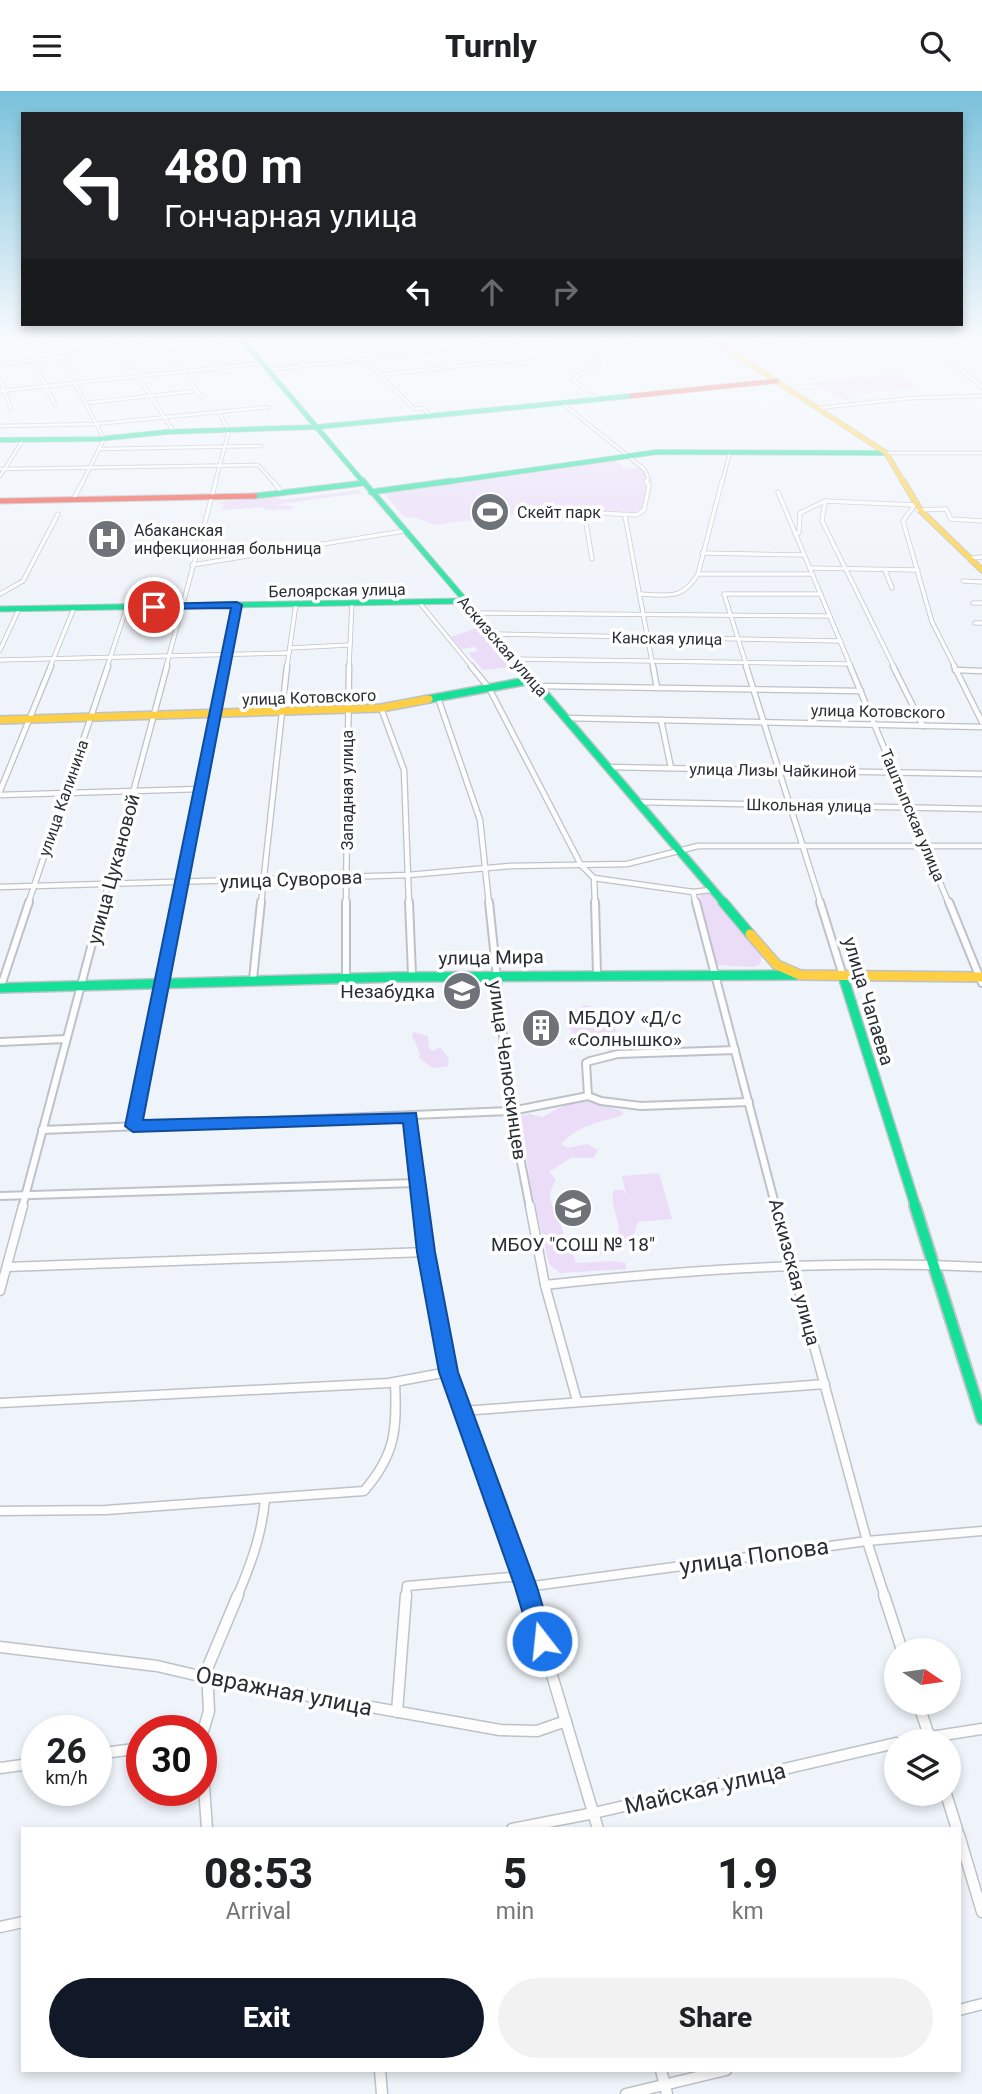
<!DOCTYPE html>
<html lang="en">
<head>
<meta charset="utf-8">
<style>
	:root { --surface:#fff; --page:#f2f2f2; --text:#202124; --muted:#757577; --accent:#111827 }
	body { margin:0; font-family:Roboto,sans-serif; background:var(--page); color:var(--text); height:100vh; display:flex; flex-direction:column; font-size:26px; white-space:nowrap }
	* { box-sizing:border-box; margin:0 }
	p { font-size:23px; color:var(--muted) }
	.icon { flex:none; width:38px; height:38px; fill:none; stroke:currentColor; stroke-width:2; stroke-linecap:round; stroke-linejoin:round }
	.map { position:relative; flex:1; overflow:hidden }
	.side { position:absolute; left:21px; top:1736px; width:940px; height:245px; display:flex; flex-direction:column; background:var(--surface); border-radius:0px; box-shadow:0 4px 10px #0003 }
	.side>* { flex:none }
	.hud { position:absolute; left:21px; top:21px; width:942px; height:214px; border-radius:0px; box-shadow:0 4px 10px #0003; background:#202124; color:#fff; overflow:hidden }
	.needle { width:46px; rotate:103deg }
	.controls { position:absolute; left:884px; top:1547px; display:grid; gap:14px }
	.controls a { display:grid; place-items:center; width:77px; height:77px; border-radius:50%; background:var(--surface); box-shadow:0 4px 10px #0003; font-size:35px }
	.speed { position:absolute; left:21px; top:1624px; display:flex; gap:14px; font-size:35px; font-weight:700; text-align:center }
	.speed>* { display:grid; place-content:center; width:91px; height:91px; border-radius:50%; background:var(--surface); box-shadow:0 4px 10px #0003; line-height:1 }
	.speed small { font-size:18px; font-weight:400 }
	.speed .limit { border:10px solid #d22; background:#fff; color:#111 }
	.pin { position:absolute; display:grid; place-items:center; width:60px; height:60px; color:#fff; margin:-30px; border:4px solid #fff; border-radius:50%; box-shadow:0 2px 7px #0007 }
	.me { position:absolute; width:77px; margin:-38px; rotate:344deg; stroke-linejoin:round; filter:drop-shadow(0 0 5px #0008) }
	.turn { display:flex; align-items:center; gap:24px; height:147px; padding:0 28px; font-size:32px }
	.turn .icon { width:91px; height:91px; stroke-width:2.5 }
	.turn b { display:block; font-size:49px; line-height:60px }
	.lanes { display:flex; align-items:center; height:66px; padding:0 28px; background:#0003; justify-content:center; gap:35px; direction:ltr }
	.lanes .off { opacity:.35 }
	.eta { display:flex; justify-content:space-evenly; align-items:center; height:119px; text-align:center }
	.eta b { font-size:42px; font-weight:800; line-height:49px }
	.cta { display:flex; gap:14px; margin-top:auto; padding:14px 28px }
	.cta a { flex:1; height:80px; border-radius:42px; background:var(--accent); color:#fff; font-size:28px; font-weight:800; line-height:80px; text-align:center }
	.cta a+a { background:var(--page); color:var(--text) }
	header { display:flex; justify-content:space-between; align-items:center; height:91px; padding:0 28px; background:var(--surface); font-size:32px; font-weight:800 }
	.map>svg:first-child { display:block }
	.green { fill:#ebdcf8 }
	.lines { fill:none; stroke-linecap:round; stroke-linejoin:round }
	.street-far5-casing { stroke:#bdc2c8; stroke-width:4.5 }
	.street-far4-casing { stroke:#bdc2c8; stroke-width:5 }
	.street-far3-casing { stroke:#bdc2c8; stroke-width:7 }
	.street-far2-casing { stroke:#bdc2c8; stroke-width:10 }
	.street-far1-casing { stroke:#bdc2c8; stroke-width:11 }
	.street-casing { stroke:#bdc2c8; stroke-width:13 }
	.fast-far4-casing { stroke:#bdc2c8; stroke-width:6 }
	.fast-far3-casing { stroke:#bdc2c8; stroke-width:7 }
	.fast-far2-casing { stroke:#bdc2c8; stroke-width:10 }
	.fast-far1-casing { stroke:#bdc2c8; stroke-width:12 }
	.fast-casing { stroke:#bdc2c8; stroke-width:14 }
	.slow-far3-casing { stroke:#bdc2c8; stroke-width:6 }
	.slow-far2-casing { stroke:#bdc2c8; stroke-width:7 }
	.slow-far1-casing { stroke:#bdc2c8; stroke-width:10 }
	.slow-casing { stroke:#bdc2c8; stroke-width:12 }
	.jam-far1-casing { stroke:#bdc2c8; stroke-width:6 }
	.jam-casing { stroke:#bdc2c8; stroke-width:7 }
	.street-far5 { stroke:#fdfdfe; stroke-width:2.5 }
	.street-far4 { stroke:#fdfdfe; stroke-width:3.5 }
	.street-far3 { stroke:#fdfdfe; stroke-width:4.5 }
	.street-far2 { stroke:#fdfdfe; stroke-width:6 }
	.street-far1 { stroke:#fdfdfe; stroke-width:8 }
	.street { stroke:#fdfdfe; stroke-width:10 }
	.fast-far4 { stroke:#16e098; stroke-width:4.5 }
	.fast-far3 { stroke:#16e098; stroke-width:5 }
	.fast-far2 { stroke:#16e098; stroke-width:7 }
	.fast-far1 { stroke:#16e098; stroke-width:9 }
	.fast { stroke:#16e098; stroke-width:10 }
	.slow-far3 { stroke:#ffcf43; stroke-width:4.5 }
	.slow-far2 { stroke:#ffcf43; stroke-width:5 }
	.slow-far1 { stroke:#ffcf43; stroke-width:7 }
	.slow { stroke:#ffcf43; stroke-width:9 }
	.jam-far1 { stroke:#f24e42; stroke-width:4.5 }
	.jam { stroke:#f24e42; stroke-width:5 }
	.route { fill:#1a73e8; stroke:#114b97; stroke-width:2 }
	.labels { text-anchor:middle; stroke-width:7; stroke-linejoin:round; paint-order:stroke }
	.far-poi-label { font-size:16px; fill:#282e33; stroke:#fff; text-anchor:start }
	.far-street-label { font-size:16px; fill:#282e33; stroke:#fff }
	.street-label { font-size:19px; fill:#282e33; stroke:#fff }
	.poi-label { font-size:19px; fill:#282e33; stroke:#fff; text-anchor:end }
	.near-street-label { font-size:23px; fill:#282e33; stroke:#fff }
</style>
</head>
<body>
<header><svg class="icon" aria-label="menu" viewBox="0 0 24 24"><path d="M4 6h16M4 12h16M4 18h16"/></svg>Turnly<svg class="icon" aria-label="search" viewBox="0 0 24 24"><circle cx="10" cy="10" r="6"/><path d="M15 15l6 6"/></svg></header>
<div class="map">
<svg width="982" height="2003" viewBox="0 0 982 2003">
	<rect width="100%" height="100%" fill="#eff4fa"/>
	<g class="green">
		<path d="M902 282 919 297 851 303 859 309C832 312 835 298 816 294 807 293 801 297 792 294Z"/>
		<polygon points="613,368 626,378 641,376 653,388 647,411 641,419 624,424 583,419 535,419 538,421 433,434 418,427 404,426 384,402"/>
		<polygon points="360,399 361,402 274,414 293,415 292,418 267,419 261,416 225,419 221,418 224,414 217,413 231,408 279,405 279,408 288,408"/>
		<polygon points="480,536 512,576 483,579 468,562 478,560 475,556 462,558 451,546"/>
		<polygon points="709,802 762,866 760,873 754,876 716,874 699,803"/>
		<path d="M584 914C613 919 613 924 619 952L614 960 610 961 605 956 574 943 566 933 565 926Z"/>
		<polygon points="413,941 428,945 429,958 434,960 440,956 449,968 448,975 433,977 419,967 420,962 412,945"/>
		<path d="M571 1011H591L622 1020 623 1024C600 1031 577 1035 561 1053L568 1057 587 1053 598 1059 594 1067H571L549 1081 556 1089C543 1109 555 1116 560 1132 563 1140 564 1147 567 1155L618 1150C623 1131 608 1113 614 1099H623L626 1103 622 1085 659 1082 672 1128 638 1131 633 1147 614 1164 580 1161 573 1163 576 1172 614 1170 626 1172V1178L560 1182 549 1173 530 1091 521 1025 530 1023 542 1026Z"/>
	</g>
	<g class="lines">
		<defs>
			<g id="street-far5">
				<polyline points="112,246 126,252"/>
				<polyline points="173,246 196,255"/>
				<polyline points="921,246 982,296"/>
				<polyline points="132,252 173,268 202,307"/>
				<polyline points="728,258 852,246"/>
				<polyline points="99,259 129,272 174,341"/>
				<polyline points="0,260 64,246"/>
				<polyline points="165,263 225,253"/>
				<polyline points="61,266 104,348 82,392"/>
				<polyline points="363,268 415,318 423,317 431,325"/>
				<polyline points="33,269 55,314"/>
				<polyline points="0,273 61,266 152,246"/>
				<polyline points="268,279 557,246"/>
				<polyline points="380,284 529,267"/>
				<polyline points="0,288 11,318"/>
				<polyline points="0,300 262,272"/>
				<polyline points="596,308 573,288 599,271 592,265 609,252 631,250 626,246"/>
				<polyline points="85,312 196,300"/>
				<polyline points="562,312 644,378 648,386 647,392"/>
				<polyline points="818,317 913,307 982,305"/>
				<polyline points="0,335 96,333 269,316"/>
				<polyline points="99,358 261,355"/>
				<polyline points="886,362 982,362"/>
				<polyline points="0,378 258,374 274,392"/>
				<polyline points="0,385 23,349"/>
				<polyline points="215,392 229,340 219,322"/>
				<polyline points="722,392 730,361"/>
			</g>
			<g id="street-far4">
				<polyline points="273,390 282,402"/>
				<polyline points="778,401 851,576"/>
				<polyline points="73,409 83,390"/>
				<polyline points="825,410 822,430 894,576"/>
				<polyline points="916,412 903,430 932,531 955,576"/>
				<polyline points="535,419 637,424 644,419 649,395 646,390"/>
				<polyline points="917,419 946,418 951,428 982,430"/>
				<polyline points="584,420 592,468"/>
				<polyline points="625,425 653,576"/>
				<polyline points="796,444 799,441 800,422 825,410 915,414"/>
				<polyline points="702,462 804,464"/>
				<polyline points="969,467 982,466"/>
				<polyline points="192,474 404,440"/>
				<polyline points="810,477 918,479"/>
				<polyline points="885,479 892,497"/>
				<polyline points="698,483 812,483"/>
				<polyline points="963,490 982,491"/>
				<polyline points="0,503 23,490 58,423"/>
				<path d="M640 503C667 504 682 510 698 483L722 390"/>
				<polyline points="419,511 472,576"/>
				<polyline points="973,512 982,512"/>
				<polyline points="474,522 830,525"/>
				<polyline points="975,532 982,532"/>
				<polyline points="493,543 841,550"/>
				<polyline points="290,557 349,554"/>
				<polyline points="0,559 19,518"/>
				<polyline points="514,568 850,573"/>
				<polyline points="0,569 289,562"/>
				<polyline points="50,576 74,517"/>
				<polyline points="107,576 127,516"/>
				<polyline points="166,576 216,390"/>
				<polyline points="225,576 237,514"/>
				<polyline points="287,576 296,513"/>
				<polyline points="349,576 352,512"/>
				<polyline points="747,576 724,503 821,503"/>
			</g>
			<g id="street-far3">
				<polyline points="471,575 489,597 581,774 594,787 693,801 711,799"/>
				<polyline points="653,575 657,597"/>
				<polyline points="746,575 821,813"/>
				<polyline points="850,575 949,813"/>
				<polyline points="893,575 923,635"/>
				<polyline points="954,575 982,631"/>
				<polyline points="955,579 982,580"/>
				<polyline points="538,595 861,600"/>
				<polyline points="438,607 480,729 489,813"/>
				<polyline points="381,617 404,679 409,813"/>
				<polyline points="564,627 982,636"/>
				<polyline points="661,629 671,677"/>
				<polyline points="607,676 982,683"/>
				<polyline points="0,700 51,575"/>
				<polyline points="0,704 200,698"/>
				<polyline points="637,711 982,718"/>
				<polyline points="594,787 595,813"/>
				<polyline points="0,796 408,784 510,775 627,773 698,755 982,755"/>
				<polyline points="693,801 696,813"/>
				<polyline points="28,813 108,575"/>
				<polyline points="103,813 167,575"/>
				<polyline points="179,813 225,575"/>
				<polyline points="261,813 287,575"/>
				<polyline points="346,813 349,575"/>
			</g>
			<g id="street-far2">
				<polyline points="409,811 412,884"/>
				<polyline points="489,811 511,1020 530,1117"/>
				<polyline points="595,811 597,882"/>
				<polyline points="696,811 776,1117"/>
				<polyline points="820,811 843,885"/>
				<polyline points="949,811 982,892"/>
				<polyline points="346,885 346,811"/>
				<polyline points="253,888 261,811"/>
				<polyline points="0,898 29,811"/>
				<polyline points="0,951 66,948"/>
				<polyline points="588,1005 586,972 590,970 618,963 735,959"/>
				<polyline points="410,1026 421,1117"/>
				<polyline points="133,1035 180,811"/>
				<polyline points="42,1039 511,1020 588,1005 601,1010 641,1015 749,1011"/>
				<polyline points="0,1105 417,1092"/>
				<polyline points="22,1117 103,811"/>
			</g>
			<g id="street-far1">
				<polyline points="421,1115 426,1161 448,1281 529,1506"/>
				<polyline points="530,1115 545,1194 577,1310"/>
				<polyline points="776,1115 867,1450 885,1506"/>
				<polyline points="7,1176 426,1161"/>
				<path d="M545 1194C691 1178 835 1169 982 1176"/>
				<polyline points="0,1200 23,1115"/>
				<polyline points="0,1312 389,1292 448,1281"/>
				<polyline points="462,1320 825,1293"/>
				<path d="M0 1420 106 1419 364 1400C396 1363 397 1338 395 1291"/>
				<polyline points="526,1496 867,1450 982,1440"/>
				<path d="M237 1506C251 1473 262 1443 265 1408"/>
				<polyline points="406,1506 407,1495 521,1485"/>
			</g>
			<g id="street">
				<polyline points="528,1504 598,1738"/>
				<polyline points="884,1504 902,1559"/>
				<polyline points="0,1556 157,1575 208,1587 500,1639 537,1640 566,1630"/>
				<polyline points="918,1612 931,1650"/>
				<polyline points="397,1621 406,1504"/>
				<polyline points="201,1647 209,1620 207,1578 238,1504"/>
				<polyline points="905,1650 982,1638"/>
				<polyline points="201,1652 207,1738"/>
				<polyline points="96,1663 142,1657"/>
				<polyline points="0,1677 37,1672"/>
				<polyline points="946,1703 957,1738"/>
				<polyline points="512,1738 594,1722 896,1652"/>
				<polyline points="959,1744 982,1821"/>
				<polyline points="0,1836 23,1831"/>
				<polyline points="959,1919 982,1913"/>
				<polyline points="380,1979 382,2003"/>
				<polyline points="661,1979 667,2003"/>
				<polyline points="626,2003 726,1979"/>
			</g>
			<g id="fast-far4">
				<polyline points="240,246 364,392"/>
				<polyline points="0,349 99,348 166,341 317,336 631,305"/>
				<polyline points="439,392 657,361 886,362"/>
			</g>
			<g id="fast-far3">
				<polyline points="363,390 522,576"/>
				<polyline points="371,401 451,390"/>
				<polyline points="255,405 364,392"/>
				<polyline points="0,518 464,510"/>
			</g>
			<g id="fast-far2">
				<polyline points="521,575 725,813"/>
				<polyline points="429,608 532,589"/>
			</g>
			<g id="fast-far1">
				<polyline points="723,811 750,843"/>
				<polyline points="843,885 916,1117"/>
				<polyline points="0,897 398,886 796,884"/>
			</g>
			<polyline id="fast" points="915,1115 982,1328"/>
			<polyline id="slow-far3" points="709,246 886,362 904,392"/>
			<polyline id="slow-far2" points="903,390 921,420 982,479"/>
			<polyline id="slow-far1" points="0,629 381,617 429,608"/>
			<polyline id="slow" points="750,843 777,874 800,884 982,886"/>
			<polyline id="jam-far1" points="631,305 777,290"/>
			<polyline id="jam" points="0,410 255,405"/>
		</defs>
		<use href="#street-far5" class="street-far5-casing"/>
		<use href="#street-far4" class="street-far4-casing"/>
		<use href="#street-far3" class="street-far3-casing"/>
		<use href="#street-far2" class="street-far2-casing"/>
		<use href="#street-far1" class="street-far1-casing"/>
		<use href="#street" class="street-casing"/>
		<use href="#fast-far4" class="fast-far4-casing"/>
		<use href="#fast-far3" class="fast-far3-casing"/>
		<use href="#fast-far2" class="fast-far2-casing"/>
		<use href="#fast-far1" class="fast-far1-casing"/>
		<use href="#fast" class="fast-casing"/>
		<use href="#slow-far3" class="slow-far3-casing"/>
		<use href="#slow-far2" class="slow-far2-casing"/>
		<use href="#slow-far1" class="slow-far1-casing"/>
		<use href="#slow" class="slow-casing"/>
		<use href="#jam-far1" class="jam-far1-casing"/>
		<use href="#jam" class="jam-casing"/>
		<use href="#street-far5" class="street-far5"/>
		<use href="#street-far4" class="street-far4"/>
		<use href="#street-far3" class="street-far3"/>
		<use href="#street-far2" class="street-far2"/>
		<use href="#street-far1" class="street-far1"/>
		<use href="#street" class="street"/>
		<use href="#fast-far4" class="fast-far4"/>
		<use href="#fast-far3" class="fast-far3"/>
		<use href="#fast-far2" class="fast-far2"/>
		<use href="#fast-far1" class="fast-far1"/>
		<use href="#fast" class="fast"/>
		<use href="#slow-far3" class="slow-far3"/>
		<use href="#slow-far2" class="slow-far2"/>
		<use href="#slow-far1" class="slow-far1"/>
		<use href="#slow" class="slow"/>
		<use href="#jam-far1" class="jam-far1"/>
		<use href="#jam" class="jam"/>
	</g>
	<linearGradient id="sky" x2="0" y2="1"><stop stop-color="#79c1db"/><stop offset="0.47" stop-color="#f8fafd"/><stop offset="1" stop-color="#f8fafd" stop-opacity="0"/></linearGradient>
	<rect width="982" height="527" fill="url(#sky)"/>
	<polygon class="route" points="237,511 242,514 143,1029 416,1022 435,1161 458,1281 537,1496 553,1550 550,1558 542,1561 534,1558 531,1550 515,1496 439,1281 417,1161 403,1032 133,1041 125,1035 231,517 154,518 149,516 154,513"/>
	<defs>
		<symbol id="stadium-disc" viewBox="-11 -11 22 22"><circle r="9.5" fill="#6e7379" stroke="#fff"/><path d="M0-5a6.5 5 0 1 0 0 10a6.5 5 0 1 0 0-10ZM-3.5-1.8h7v3.6h-7Z" fill="#fff"/></symbol>
		<symbol id="hospital-disc" viewBox="-11 -11 22 22"><circle r="9.5" fill="#6e7379" stroke="#fff"/><path d="M-5-5h3v3.5h4V-5h3V5h-3V1.5h-4V5h-3Z" fill="#fff"/></symbol>
		<symbol id="school-disc" viewBox="-11 -11 22 22"><circle r="9.5" fill="#6e7379" stroke="#fff"/><path d="M0-5L7-2L0 1L-7-2ZM-4 1L0 2.5L4 1V4Q0 6-4 4Z" fill="#fff"/></symbol>
		<symbol id="building-disc" viewBox="-11 -11 22 22"><circle r="9.5" fill="#6e7379" stroke="#fff"/><path d="M-4-6H4V6H1V3H-1V6H-4ZM-2.5-4.3h1.7v1.8h-1.7ZM.8-4.3h1.7v1.8H.8ZM-2.5-1h1.7V.8h-1.7ZM.8-1h1.7V.8H.8Z" fill="#fff"/></symbol>
	</defs>
	<g fill-rule="evenodd">
		<use href="#stadium-disc" x="468" y="399" width="44" height="44"/>
		<use href="#hospital-disc" x="85" y="426" width="44" height="44"/>
		<use href="#school-disc" x="440" y="878" width="44" height="44"/>
		<use href="#building-disc" x="519" y="915" width="44" height="44"/>
		<use href="#school-disc" x="551" y="1095" width="44" height="44"/>
	</g>
	<g class="labels">
		<g class="far-poi-label">
			<text x="517" y="427">Скейт парк</text>
			<text x="134" y="445">Абаканская<tspan x="134" dy="18">инфекционная больница</tspan></text>
		</g>
		<g class="far-street-label">
			<text transform="translate(337 499) rotate(-1)" y="6">Белоярская улица</text>
			<text transform="translate(667 547) rotate(1)" y="6">Канская улица</text>
			<text transform="translate(503 555) rotate(49)" y="6">Аскизская улица</text>
			<text transform="translate(309 606) rotate(-2)" y="6">улица Котовского</text>
			<text transform="translate(878 620) rotate(1)" y="6">улица Котовского</text>
			<text transform="translate(773 679) rotate(1)" y="6">улица Лизы Чайкиной</text>
			<text transform="translate(347 699) rotate(-90)" y="6">Западная улица</text>
			<text transform="translate(63 707) rotate(-71)" y="6">улица Калинина</text>
			<text transform="translate(809 714) rotate(1)" y="6">Школьная улица</text>
			<text transform="translate(913 724) rotate(67)" y="6">Таштыпская улица</text>
		</g>
		<g class="street-label">
			<text transform="translate(113 778) rotate(-75)" y="7">улица Цукановой</text>
			<text transform="translate(291 788) rotate(-2)" y="7">улица Суворова</text>
			<text transform="translate(491 866) rotate(-1)" y="7">улица Мира</text>
			<text transform="translate(869 910) rotate(73)" y="7">улица Чапаева</text>
			<text transform="translate(508 979) rotate(82)" y="7">улица Челюскинцев</text>
			<text transform="translate(795 1181) rotate(75)" y="7">Аскизская улица</text>
		</g>
		<g class="poi-label">
			<text x="435" y="907">Незабудка</text>
			<text x="568" y="933" text-anchor="start">МБДОУ «Д/с<tspan x="568" dy="22">«Солнышко»</tspan></text>
			<text x="573" y="1160" text-anchor="middle">МБОУ "СОШ № 18"</text>
		</g>
		<g class="near-street-label">
			<text transform="translate(754 1465) rotate(-8)" y="8">улица Попова</text>
			<text transform="translate(284 1600) rotate(11)" y="8">Овражная улица</text>
			<text transform="translate(705 1697) rotate(-13)" y="8">Майская улица</text>
		</g>
	</g>
</svg>
<div class="controls">
<a><svg class="needle" viewBox="-14 -14 28 28"><path d="M0-13l5 13h-10z" fill="#e53935"/><path d="M0 13l5-13h-10z" fill="#757577"/></svg></a>
<a><svg class="icon" aria-label="layers" viewBox="0 0 24 24"><path d="M12 4l9 5-9 5-9-5zM3 14l9 5 9-5"/></svg></a>
</div>
<div class="speed"><div>26<small>km/h</small></div><div class="limit">30</div></div>
<div class="pin" style="left:154px;top:516px;background:#d93025"><svg class="icon" aria-label="arrive" viewBox="0 0 24 24"><path d="M6 21V4h12l-3 4 3 4H6"/></svg></div>
<svg class="me" style="left:542px;top:1550px" viewBox="-20 -20 40 40"><circle r="17" fill="#1a73e8" stroke="#fff" stroke-width="3"/><path d="M0-11L8 9 0 5-8 9z" fill="#fff"/></svg>
<div class="hud">
<div class="turn"><svg class="icon" aria-label="left" viewBox="0 0 24 24"><path d="M17 20v-9H6M10 6l-5 5 5 5"/></svg><div><b>480 m</b>Гончарная улица</div></div>
<div class="lanes"><svg class="icon" aria-label="left" viewBox="0 0 24 24"><path d="M17 20v-9H6M10 6l-5 5 5 5"/></svg><svg class="icon off" aria-label="ahead" viewBox="0 0 24 24"><path d="M12 20V5M6 11l6-6 6 6"/></svg><svg class="icon off" aria-label="right" viewBox="0 0 24 24"><path d="M7 20v-9h11M14 6l5 5-5 5"/></svg></div>
</div>
<section class="side">
<div class="eta">
<div><b>08:53</b><p>Arrival</p></div>
<div><b>5</b><p>min</p></div>
<div><b>1.9</b><p>km</p></div>
</div>
<div class="cta"><a>Exit</a><a>Share</a></div>
</section>
</div>
</body>
</html>
